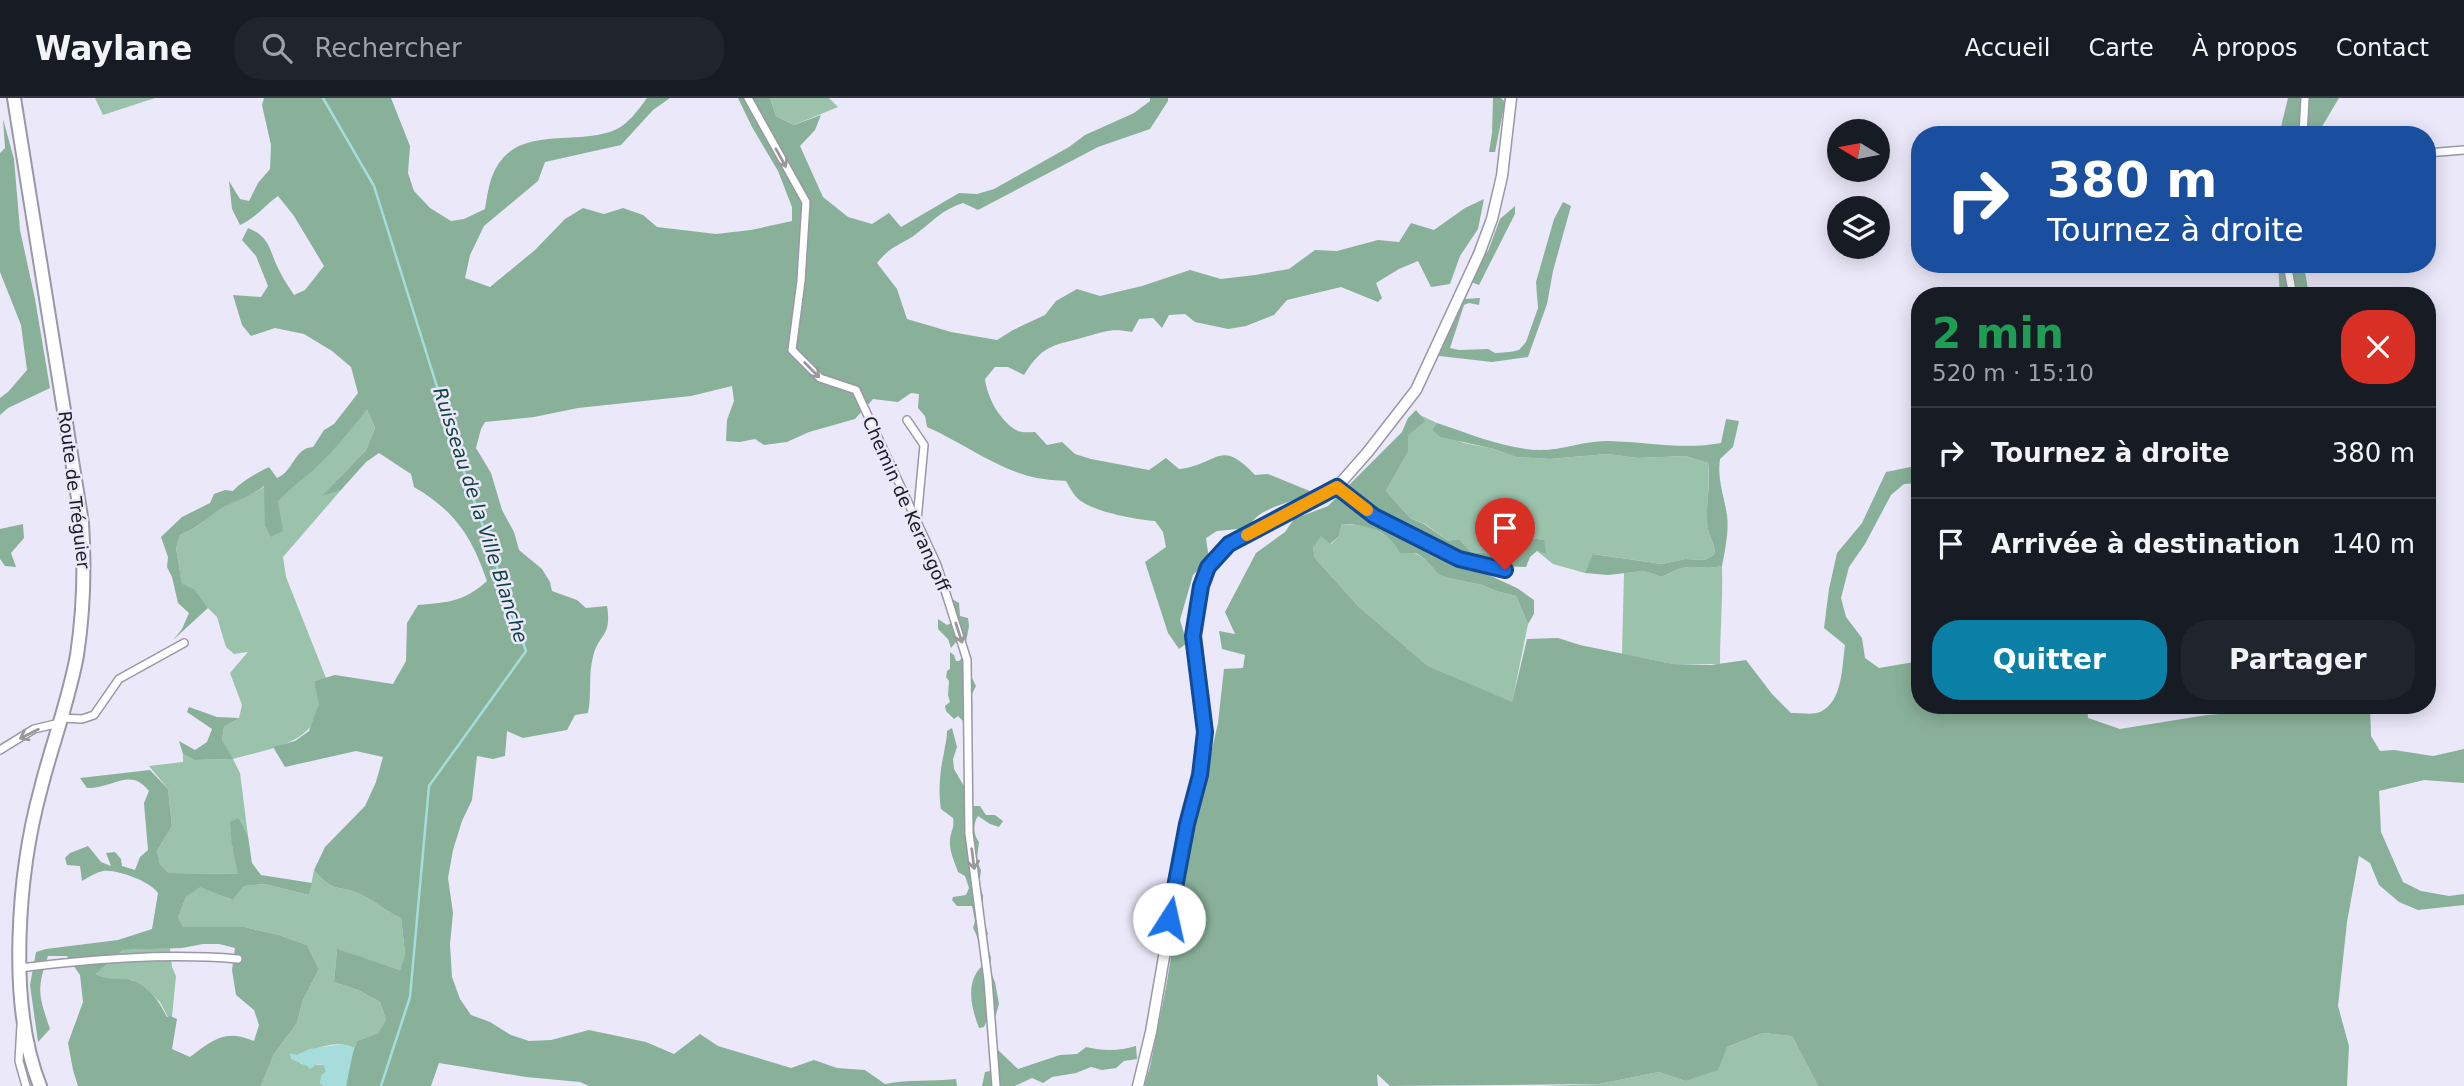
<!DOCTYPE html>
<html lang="fr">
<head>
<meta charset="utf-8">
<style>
	:root { --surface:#171b24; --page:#20242c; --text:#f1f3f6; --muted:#9ea1a6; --line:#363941; --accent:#0b80a7 }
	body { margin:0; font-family:"DejaVu Sans",sans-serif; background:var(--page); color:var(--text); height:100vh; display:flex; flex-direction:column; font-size:26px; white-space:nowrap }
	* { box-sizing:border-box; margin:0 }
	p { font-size:23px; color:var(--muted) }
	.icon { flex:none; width:38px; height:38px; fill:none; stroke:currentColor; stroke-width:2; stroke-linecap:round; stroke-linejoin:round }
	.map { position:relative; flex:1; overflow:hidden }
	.drawer { position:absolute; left:1911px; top:189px; width:525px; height:427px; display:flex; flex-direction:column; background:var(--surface); border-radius:28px; box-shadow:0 4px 18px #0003 }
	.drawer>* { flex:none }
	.top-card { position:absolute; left:1911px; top:28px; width:525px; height:147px; border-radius:28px; box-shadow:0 4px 18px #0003; background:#1a4fa0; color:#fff; overflow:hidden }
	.needle { width:46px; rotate:280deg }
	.fabs { position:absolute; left:1827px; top:21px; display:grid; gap:14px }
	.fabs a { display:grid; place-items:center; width:63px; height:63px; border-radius:50%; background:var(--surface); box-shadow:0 4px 18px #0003; font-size:35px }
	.pin { position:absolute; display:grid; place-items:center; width:60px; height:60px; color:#fff; margin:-72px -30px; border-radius:50% 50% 50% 0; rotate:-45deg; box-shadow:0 0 7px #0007 }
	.pin .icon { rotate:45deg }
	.me { position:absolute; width:77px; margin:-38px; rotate:10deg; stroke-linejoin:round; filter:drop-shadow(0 0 5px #0008) }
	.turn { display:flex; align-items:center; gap:24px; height:147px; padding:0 21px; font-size:32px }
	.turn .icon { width:91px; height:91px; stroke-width:2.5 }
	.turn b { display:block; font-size:49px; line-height:60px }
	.round { display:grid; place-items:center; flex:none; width:74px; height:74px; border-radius:28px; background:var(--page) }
	.head { display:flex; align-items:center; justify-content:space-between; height:119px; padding:0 21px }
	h1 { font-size:42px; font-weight:800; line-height:52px; color:#1e9e55 }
	.cta { display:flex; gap:14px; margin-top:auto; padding:14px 21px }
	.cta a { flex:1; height:80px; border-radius:28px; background:var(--accent); color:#fff; font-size:28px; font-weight:800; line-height:80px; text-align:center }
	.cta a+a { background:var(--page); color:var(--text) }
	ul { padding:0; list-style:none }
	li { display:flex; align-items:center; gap:21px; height:91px; padding:0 21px; border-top:2px solid var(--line) }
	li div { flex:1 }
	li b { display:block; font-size:26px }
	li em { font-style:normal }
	header { display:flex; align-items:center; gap:42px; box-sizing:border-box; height:98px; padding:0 35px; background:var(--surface); border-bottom:2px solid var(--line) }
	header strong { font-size:33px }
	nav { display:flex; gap:38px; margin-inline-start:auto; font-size:24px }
	.search { width:490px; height:63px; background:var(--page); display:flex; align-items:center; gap:18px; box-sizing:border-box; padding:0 24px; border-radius:28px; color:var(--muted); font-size:26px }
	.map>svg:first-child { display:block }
	.green { fill:#9bc3ac }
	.forest { fill:#89b199; fill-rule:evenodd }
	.water { fill:#a6dcdc }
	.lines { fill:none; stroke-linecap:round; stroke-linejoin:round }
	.stream { stroke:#a6dcdc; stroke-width:2.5 }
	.minor-casing { stroke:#9a97a6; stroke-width:10 }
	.tertiary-casing { stroke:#9a97a6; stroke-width:13 }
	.primary-casing { stroke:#9a97a6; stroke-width:16 }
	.minor { stroke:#fff; stroke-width:7 }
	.tertiary { stroke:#fff; stroke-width:10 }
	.primary { stroke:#fff; stroke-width:12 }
	.oneway { stroke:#99989b }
	.route-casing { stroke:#114b97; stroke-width:18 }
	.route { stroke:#1a73e8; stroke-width:12 }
	.slow { stroke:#f59e0b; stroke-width:12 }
	.labels { text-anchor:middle; stroke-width:5; stroke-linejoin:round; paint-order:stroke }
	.street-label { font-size:18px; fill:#1c1b21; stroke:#ebe8f9 }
	.water-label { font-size:19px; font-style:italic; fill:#104142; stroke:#ebe8f9 }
</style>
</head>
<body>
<header>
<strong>Waylane</strong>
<div class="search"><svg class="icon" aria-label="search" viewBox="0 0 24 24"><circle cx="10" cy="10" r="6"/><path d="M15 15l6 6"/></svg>Rechercher</div>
<nav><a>Accueil</a><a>Carte</a><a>À propos</a><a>Contact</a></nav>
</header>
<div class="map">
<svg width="2464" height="988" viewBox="0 0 2464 988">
	<rect width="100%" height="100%" fill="#ebe8f9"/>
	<g class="green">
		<polygon points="95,0 155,0 103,17"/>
		<polygon points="770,0 829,0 838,9 794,27 776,18"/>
		<path d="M367 312 375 330 366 352 325 395 341 392 283 459 286 479 326 580 314 583C316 590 319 598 319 605 319 646 263 652 233 661L240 675 248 738 239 720 232 748 239 776 169 775 160 766 157 753 172 728 168 691 149 668 183 664V656L194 662 232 661 222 642 224 629 239 620 242 607 230 575 248 554 234 556 226 549 217 519 204 506 194 491 182 487 176 450 180 437C201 429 206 419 224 409 238 401 252 398 265 388V428L270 439 279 419 278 404 289 389 319 367Z"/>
		<path d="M1418 316 1437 325 1432 332 1464 345 1494 351 1516 359 1550 361 1607 356 1638 360 1685 358 1708 365C1711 387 1704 415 1709 435 1712 445 1716 447 1714 457L1704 462 1685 461 1662 466 1594 456 1585 475 1553 466 1537 453 1547 455 1543 442 1531 440 1512 457 1471 454 1459 441 1448 443 1425 426 1410 420 1386 393 1408 354V338L1424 323Z"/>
		<polygon points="1342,426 1369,428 1425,461 1438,476 1448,480 1482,487 1496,493 1516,498 1528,526 1512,605 1428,568 1358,508 1315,460 1313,450 1321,437 1331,446 1339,438"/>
		<path d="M1722 468C1723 501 1720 533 1720 566H1673L1622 556 1624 475 1644 473 1662 479C1671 474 1681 469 1691 469 1703 469 1710 471 1722 468Z"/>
		<path d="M314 772C334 797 338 785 362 797 376 804 387 814 401 820L405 855 400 872 337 852 334 884 358 892 380 904 386 922 378 935 357 943 354 950C336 940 314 952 297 957L301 966 324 967 326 973 320 985 324 988H261L274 956 297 925 303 902 319 871 307 847 279 837 244 829H182L178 820 186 799 200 788 231 802 243 788 265 786 309 797Z"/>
		<polygon points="170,850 172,869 176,878 172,919 168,919 160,904 146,890 132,882 110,882 96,876 123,852"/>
		<polygon points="1763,935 1792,938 1818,988 1543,988 1599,986 1659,974 1685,983 1727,949"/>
	</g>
	<g class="forest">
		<path d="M264 0H391L410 48 408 75 414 93 430 110 451 123 464 121 485 111C487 99 489 84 494 74 517 24 578 50 617 31 630 24 638 12 647 0H670L653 12 621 47 545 64 538 83 484 128 470 157 465 180 490 189 535 152 565 121 583 110 604 116 623 110 643 117 657 129 716 136 751 132 792 123V109L778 73 752 29 738 0H770L776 18 794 27 821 17 815 32 800 48 823 99 848 119 872 126 889 115 901 129 959 95 977 96 994 91 1069 49 1085 37 1134 15 1150 3V0H1168V3L1150 31 1098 49 978 112 963 105C939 113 932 125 912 139 896 149 891 148 877 165L897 191 907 221 951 234 997 242 1013 232 1045 217 1056 203 1077 191 1100 198 1142 188 1190 172 1221 181 1255 177 1289 171 1315 152 1337 153 1378 142 1399 144 1411 125 1434 132 1465 110 1484 101 1478 131 1460 158 1450 186 1431 189 1418 163 1399 171 1376 185 1382 200 1378 204 1341 189 1287 202 1274 217 1246 228 1228 231 1195 224 1185 216 1169 217 1162 230 1153 220 1139 221 1132 234C1112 230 1106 233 1088 238 1056 248 1044 244 1024 277L1008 269H995L985 281C987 299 1000 324 1018 333 1023 335 1030 334 1035 334L1047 347 1062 344 1075 356 1091 361 1149 372 1166 360 1179 371C1219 367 1219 339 1255 377L1268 376 1312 394C1290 407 1260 407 1248 430L1217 433 1206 440 1209 461 1193 477 1180 522 1187 545 1179 551 1168 535 1145 464 1166 449 1163 434 1155 423C1137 422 1098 414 1084 405 1075 400 1071 392 1066 383 1051 382 1036 381 1022 376 988 365 959 343 927 329L925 318 918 310 919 296 911 295 898 304 873 301 855 321 809 334 787 344 764 347 755 341 740 344 726 343 727 322 734 303 732 288 691 298 578 310 534 319 485 324 481 331 476 350 491 375 502 412 514 434 519 452 542 471 550 484 552 493 577 502 586 510 607 508C612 540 599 534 593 559 588 577 592 596 588 615L575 617 567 632 523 640 507 633 505 658 493 661 477 658 472 702 462 723 453 752 448 780 453 815 450 846 452 879 460 901 471 917 490 924 511 937 529 943 551 942 589 932 646 944 674 956 700 936 718 948 791 970 814 962 837 970 865 972 885 986C909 981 931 984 956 981L957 988H589L580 984 526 979 439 965 431 988H346L351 958 357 943 378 935 386 922 380 904 358 892 334 884 337 851 400 872 405 855 401 820C387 814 376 804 362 797 338 785 334 797 314 772L325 749 365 708 376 684 383 659 356 653 285 669 273 649 295 643 309 633 319 606 314 583 335 577 393 586 406 563 407 525 418 507C450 504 463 504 487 483 472 439 455 413 414 389L411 376 379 355 366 364 341 392 322 398 366 352 375 330 367 312C351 331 336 350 319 367 305 380 290 389 278 404L283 433 270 439 265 428 264 388C252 398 237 402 224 409 207 419 200 429 180 437L176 450 182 486 194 491 208 510 173 542 182 531 189 515 178 505 172 479 167 469 168 459 161 439 182 419 210 405 214 396 225 392 233 393C242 383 257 375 269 369L277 380C294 373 294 350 313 349L324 332 334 326 358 295 351 269 332 253 304 236 275 230 251 238 242 227 233 197 261 199 268 188 256 158 242 142 248 130C271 139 269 153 279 172 283 181 289 189 294 197L305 192 324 168 294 118 278 98C264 108 256 120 240 127L232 111 229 83 240 101 249 103 258 85 270 71 271 47 262 7Z"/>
		<polygon points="1493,0 1501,0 1505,4 1495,54 1489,54 1492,35"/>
		<polygon points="2288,0 2339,0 2317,37 2279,37"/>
		<polygon points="3,21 14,61 20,132 35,201 50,290 8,310 0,317 0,300 8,294 27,272 21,227 0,174 0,55 5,50"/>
		<path d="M1563 104 1571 108 1553 173 1547 206 1528 259 1492 264 1439 258 1437 253 1444 248C1443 240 1444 233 1452 229L1455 216 1463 201 1480 200 1479 207 1469 205 1464 207 1450 250 1459 252 1488 251 1495 255 1510 254 1519 252 1526 244 1538 210 1536 184 1554 121Z"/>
		<polygon points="1515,108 1515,116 1479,187 1471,184 1483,157 1488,153 1500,121"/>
		<path d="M2278 166H2304C2305 179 2308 183 2308 198H2280Z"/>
		<path d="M1416 312 1425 323 1408 338V354L1386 393 1410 420 1424 426 1448 443 1459 441 1471 454 1512 457 1531 440 1544 442 1547 456 1537 453 1530 459 1526 469 1497 468 1478 472 1517 490 1534 502V516L1528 526 1516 498 1496 493 1482 487 1448 480 1438 476 1425 461 1416 455H1400C1390 433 1366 426 1342 426L1339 438 1330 446 1321 438 1313 450 1315 460 1358 508 1428 568 1512 604 1527 541 1558 540 1580 547 1673 566 1711 567 1746 562 1772 596 1791 615C1800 615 1813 617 1820 614 1843 604 1842 567 1845 547L1824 530 1829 491 1837 455 1862 425 1886 374 1920 367V385L1904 386 1891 397 1865 446 1849 469 1841 500 1846 519 1862 540 1865 560 1879 570 1920 563V607H2087L2088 620 2120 631 2207 617 2265 612 2284 607H2370L2371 638 2380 653 2394 652 2433 658 2464 651V685L2424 682 2379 693 2381 734 2403 784 2421 793 2449 798 2464 796V807L2418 812 2399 804 2379 787 2370 765 2359 758 2347 824 2338 908 2349 948 2347 988H1818L1792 938 1763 935 1727 949 1718 972 1685 983 1659 974 1599 986 1390 988 1377 976 1378 988H1144L1150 969 1166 889 1190 746 1218 625 1224 571 1243 570 1245 557 1222 551 1219 533 1235 536 1225 514 1256 455 1285 434 1294 421 1328 408 1402 334 1408 320Z"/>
		<path d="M1726 321 1739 323 1733 349 1720 361C1717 381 1724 397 1727 417 1729 434 1725 452 1722 468 1710 471 1703 469 1691 469 1681 469 1671 474 1662 479L1644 473 1608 477 1585 475 1593 456 1662 466 1685 461 1704 462 1714 457C1716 447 1712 445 1709 435 1703 413 1712 388 1708 365L1685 358 1638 360 1607 356 1550 361 1516 359 1494 351 1441 339 1432 332 1437 325C1471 336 1504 351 1540 352 1564 352 1586 342 1609 343 1647 344 1684 352 1721 345Z"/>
		<polygon points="23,426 24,440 11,455 16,469 5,468 0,461 0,431"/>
		<polygon points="952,501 959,505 960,518 968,520 969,528 966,544 971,561 972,580 976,588 970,600 965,625 958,618 954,621 946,613 945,608 950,604 948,597 949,583 946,579 947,573 950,571 950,554 954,557 956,563 959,563 963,559 960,546 956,544 951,550 948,541 938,531 938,521 947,527 952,525 947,508"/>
		<polygon points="189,609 217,619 239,620 224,629 222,642 233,661 194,662 183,656 179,643 195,652 207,644 212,631 187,614"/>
		<path d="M952 630 957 649 953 661 954 671 965 690 966 698 972 708H980L986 717H995L1003 723 999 729 990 726 978 718C973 725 973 737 979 744 978 755 975 762 981 772L979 788 983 797V819L988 836 985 840 991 860 989 870 995 884 999 906 994 923 987 922 984 929 979 930C971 909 965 885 982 868 981 855 980 842 973 830L975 823 972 808H957L952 802 953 799 966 797 969 790 965 778 958 774C955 765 949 753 950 743 950 734 955 730 953 720L941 711C938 693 940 672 944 655 945 647 947 642 947 633Z"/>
		<path d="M150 672 168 691 172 728 157 753 160 766 169 775 238 776 232 748 230 724 239 720 248 738 252 765 261 777 312 785 309 797 265 786 244 788 232 802 200 789 186 799 178 820 183 829H244L279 837 307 847 319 871 303 902 297 925 274 956 261 988H78L73 972 68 945 83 904 80 877 67 858H48C36 892 39 898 50 931L38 944 30 887 36 854 46 851 118 842 152 831 158 795C150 783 116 771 103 773 95 775 89 779 82 783L80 768 67 767 65 760 70 755 88 748 101 764 111 768 106 755 115 754 121 761 122 768 135 772 140 759 148 752 144 705 149 693C130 669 115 690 87 690L80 680ZM203 846H219L235 850 232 872 236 897 254 912 259 927 254 943C225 931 214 941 190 959L172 951 177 921 170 918 167 919C160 905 150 889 134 883 121 878 114 885 96 876L123 852 182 850Z"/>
		<path d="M1136 948 1137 961 1124 963 1116 970 1102 972 1091 969 1076 975 1052 979 1043 985 1032 980 1015 988H982L985 974 990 973 998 952 1018 971 1060 957 1077 956 1086 949C1103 953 1119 953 1136 948Z"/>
	</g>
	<polygon class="water" points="343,946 354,950 346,988 324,988 320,985 321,978 326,973 324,967 317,966 310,971 307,968 291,961 290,955 297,957 309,951"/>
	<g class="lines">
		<polyline class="stream" points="323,0 374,88 460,362 526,553 429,688 410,899 381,988"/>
		<defs>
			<g id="minor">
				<polyline points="748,0 806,104 801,183 792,252 820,280 856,292 937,467 967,562 969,735 988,882 996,988"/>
				<polyline points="2303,37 2305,0"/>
				<polyline points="2427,55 2464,52"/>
				<polyline points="2287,166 2293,198"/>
				<polyline points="907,322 924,347 917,422"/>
				<polyline points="1337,389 1374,417 1459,461 1505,473"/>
				<polyline points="61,620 82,621 94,617 119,581 184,545"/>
				<polyline points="0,652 34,631 60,625"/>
				<path d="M20 870C93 861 165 855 238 861"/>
				<polyline points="21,927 19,963 26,988"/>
			</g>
			<polyline id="tertiary" points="1138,988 1151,934 1180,766 1200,677 1205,634 1193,538 1201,488 1208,469 1229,446 1337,389 1367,355 1416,292 1479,156 1492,121 1502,78 1511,0"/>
			<path id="primary" d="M14 0 82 425C85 471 84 511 77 557 69 602 52 646 41 690 18 774 7 906 40 988"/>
		</defs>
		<use href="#minor" class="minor-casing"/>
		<use href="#tertiary" class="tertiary-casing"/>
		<use href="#primary" class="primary-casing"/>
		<use href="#minor" class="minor"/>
		<use href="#tertiary" class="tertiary"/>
		<use href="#primary" class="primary"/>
	</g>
	<defs><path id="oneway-shaft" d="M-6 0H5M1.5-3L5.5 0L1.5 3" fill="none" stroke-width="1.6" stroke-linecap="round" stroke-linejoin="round" transform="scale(1.75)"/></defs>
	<g class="oneway">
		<use href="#oneway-shaft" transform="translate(781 60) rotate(61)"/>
		<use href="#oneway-shaft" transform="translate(812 272) rotate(45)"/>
		<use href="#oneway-shaft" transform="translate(959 535) rotate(72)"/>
		<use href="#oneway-shaft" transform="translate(29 636) rotate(153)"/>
		<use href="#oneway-shaft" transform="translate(973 761) rotate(83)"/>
	</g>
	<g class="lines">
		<defs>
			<polyline id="route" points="1169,821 1187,726 1200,677 1205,634 1193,538 1201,488 1208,469 1229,446 1337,389 1374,418 1459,461 1505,472"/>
		</defs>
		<use href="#route" class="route-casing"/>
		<use href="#route" class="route"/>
		<polyline class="slow" points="1247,437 1337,389 1367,412"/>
	</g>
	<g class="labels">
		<g class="street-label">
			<text transform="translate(74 392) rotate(83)" y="6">Route de Tréguier</text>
			<text transform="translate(906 406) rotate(66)" y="6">Chemin de Kerangoff</text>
		</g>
		<g class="water-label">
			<text transform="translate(481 417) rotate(72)" y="7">Ruisseau de la Ville Blanche</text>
		</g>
	</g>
</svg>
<div class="fabs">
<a><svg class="needle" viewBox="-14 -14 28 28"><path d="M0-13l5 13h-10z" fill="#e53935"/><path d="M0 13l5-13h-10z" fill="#9ea1a6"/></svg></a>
<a><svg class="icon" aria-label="layers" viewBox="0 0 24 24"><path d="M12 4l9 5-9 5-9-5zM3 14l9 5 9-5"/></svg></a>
</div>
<div class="pin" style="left:1505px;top:472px;background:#d93025"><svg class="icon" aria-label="arrive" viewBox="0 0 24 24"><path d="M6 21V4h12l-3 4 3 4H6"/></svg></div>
<svg class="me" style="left:1169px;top:821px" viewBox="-20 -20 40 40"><circle r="19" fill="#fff"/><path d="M0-13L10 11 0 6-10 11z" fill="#1a73e8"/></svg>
<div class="top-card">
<div class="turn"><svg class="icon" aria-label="right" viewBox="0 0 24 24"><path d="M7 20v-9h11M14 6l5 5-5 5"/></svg><div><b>380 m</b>Tournez à droite</div></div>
</div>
<section class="drawer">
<div class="head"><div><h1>2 min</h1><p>520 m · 15:10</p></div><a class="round" style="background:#d93025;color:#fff"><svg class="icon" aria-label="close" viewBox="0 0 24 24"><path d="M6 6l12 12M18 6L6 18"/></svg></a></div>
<ul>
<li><svg class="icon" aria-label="right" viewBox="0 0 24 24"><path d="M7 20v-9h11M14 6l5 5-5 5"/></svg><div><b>Tournez à droite</b></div><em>380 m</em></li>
<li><svg class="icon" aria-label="arrive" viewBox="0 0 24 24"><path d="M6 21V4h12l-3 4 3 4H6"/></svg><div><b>Arrivée à destination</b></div><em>140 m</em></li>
</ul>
<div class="cta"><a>Quitter</a><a>Partager</a></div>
</section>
</div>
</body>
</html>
